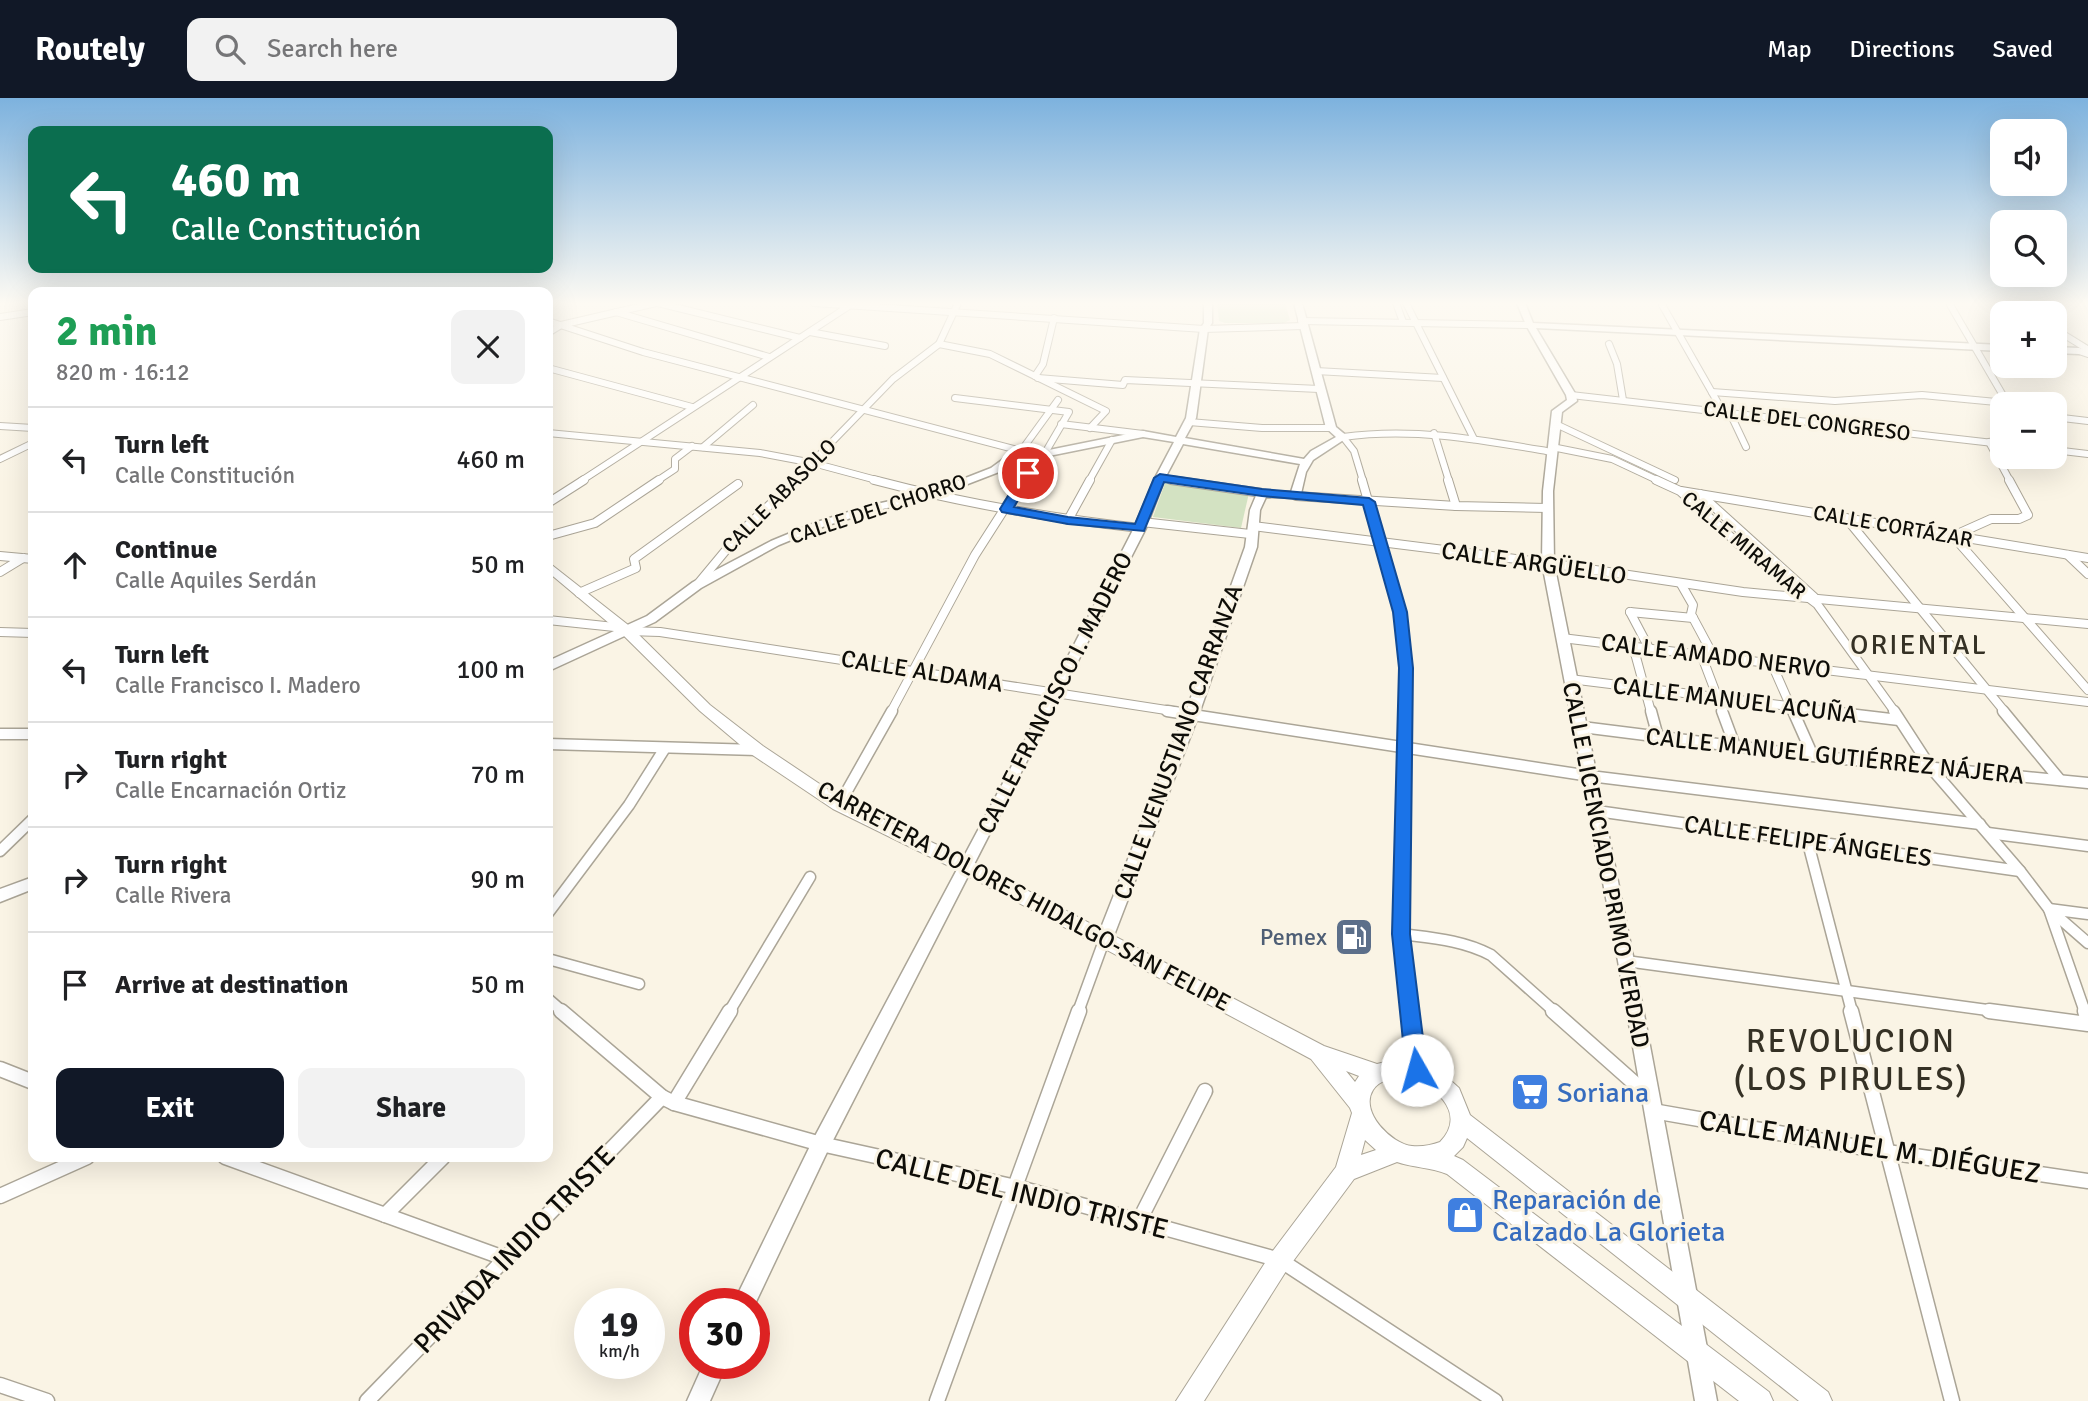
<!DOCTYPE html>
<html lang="en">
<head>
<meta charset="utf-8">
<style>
	:root { --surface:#fff; --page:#f2f2f2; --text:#202124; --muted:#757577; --line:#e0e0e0; --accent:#111827 }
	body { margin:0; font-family:Signika,sans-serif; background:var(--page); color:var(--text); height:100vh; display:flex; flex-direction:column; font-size:26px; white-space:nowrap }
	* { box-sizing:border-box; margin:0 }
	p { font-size:23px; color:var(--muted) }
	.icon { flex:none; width:38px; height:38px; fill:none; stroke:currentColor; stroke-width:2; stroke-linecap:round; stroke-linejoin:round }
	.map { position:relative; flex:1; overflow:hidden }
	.details { position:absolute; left:28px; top:189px; width:525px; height:875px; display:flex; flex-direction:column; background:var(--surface); border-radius:14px; box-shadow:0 7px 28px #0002 }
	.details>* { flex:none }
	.hud { position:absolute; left:28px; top:28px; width:525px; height:147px; border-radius:14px; box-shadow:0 7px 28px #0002; background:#0b6e4f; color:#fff; overflow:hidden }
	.controls { position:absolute; left:1990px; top:21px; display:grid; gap:14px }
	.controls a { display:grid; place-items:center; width:77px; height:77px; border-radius:14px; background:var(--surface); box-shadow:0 7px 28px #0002; font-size:35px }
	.speed { position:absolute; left:574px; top:1190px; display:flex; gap:14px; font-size:35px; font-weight:700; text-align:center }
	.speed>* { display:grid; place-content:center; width:91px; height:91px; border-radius:50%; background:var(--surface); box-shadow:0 7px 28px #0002; line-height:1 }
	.speed small { font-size:18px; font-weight:400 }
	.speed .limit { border:10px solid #d22; background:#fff; color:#111 }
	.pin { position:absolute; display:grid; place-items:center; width:60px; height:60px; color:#fff; margin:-30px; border:4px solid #fff; border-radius:50%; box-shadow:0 2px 7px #0007 }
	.me { position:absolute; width:77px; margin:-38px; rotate:353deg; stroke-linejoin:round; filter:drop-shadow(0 0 5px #0008) }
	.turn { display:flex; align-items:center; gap:24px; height:147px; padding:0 28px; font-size:32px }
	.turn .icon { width:91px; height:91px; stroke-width:2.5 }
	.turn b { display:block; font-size:49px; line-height:60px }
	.round { display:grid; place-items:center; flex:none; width:74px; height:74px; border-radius:14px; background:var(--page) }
	.head { display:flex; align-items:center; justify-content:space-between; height:119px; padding:0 28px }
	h1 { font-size:42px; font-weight:800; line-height:52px; color:#1e9e55 }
	.action { display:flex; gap:14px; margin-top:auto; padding:14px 28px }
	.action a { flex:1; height:80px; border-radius:14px; background:var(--accent); color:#fff; font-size:28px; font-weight:800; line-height:80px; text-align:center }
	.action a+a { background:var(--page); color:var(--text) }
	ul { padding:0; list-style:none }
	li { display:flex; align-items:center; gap:21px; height:105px; padding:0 28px; border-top:2px solid var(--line) }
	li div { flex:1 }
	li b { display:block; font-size:26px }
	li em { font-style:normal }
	header { display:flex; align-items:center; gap:42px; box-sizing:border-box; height:98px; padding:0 35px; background:var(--accent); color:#fff }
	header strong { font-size:33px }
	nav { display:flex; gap:38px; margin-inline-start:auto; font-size:24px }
	.search { width:490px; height:63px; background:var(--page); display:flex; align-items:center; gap:18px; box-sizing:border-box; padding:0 24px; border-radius:14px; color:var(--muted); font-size:26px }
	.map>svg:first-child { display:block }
	.green { fill:#d3e2c2 }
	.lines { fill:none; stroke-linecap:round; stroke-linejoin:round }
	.street-far3-casing { stroke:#aba597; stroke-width:8 }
	.street-far2-casing { stroke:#aba597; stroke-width:10 }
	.street-far1-casing { stroke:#aba597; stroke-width:13 }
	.street-casing { stroke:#aba597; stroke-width:17 }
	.secondary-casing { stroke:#aba597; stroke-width:3 }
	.primary-casing { stroke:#aba597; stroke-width:2 }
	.street-far3 { stroke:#fff; stroke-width:6 }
	.street-far2 { stroke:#fff; stroke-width:8 }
	.street-far1 { stroke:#fff; stroke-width:10 }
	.street { stroke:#fff; stroke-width:14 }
	.secondary { fill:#fff; fill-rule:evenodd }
	.primary { fill:#fff; fill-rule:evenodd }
	.route { fill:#1a73e8; stroke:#114b97; stroke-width:2 }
	.labels { text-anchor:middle; stroke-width:6; stroke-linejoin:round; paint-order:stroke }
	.far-street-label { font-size:21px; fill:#0e0d08; stroke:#faf4e5 }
	.street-label { font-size:24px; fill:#0e0d08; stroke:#faf4e5 }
	.service-label { font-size:24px; fill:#4e5e75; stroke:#faf4e5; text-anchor:end }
	.quarter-label { font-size:28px; letter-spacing:2px; fill:#353125; stroke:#faf4e5 }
	.near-shop-label { font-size:28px; fill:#366cbe; stroke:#faf4e5; text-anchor:start }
	.near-street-label { font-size:28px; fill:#0e0d08; stroke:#faf4e5 }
	.near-quarter-label { font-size:33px; letter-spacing:2px; fill:#353125; stroke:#faf4e5 }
</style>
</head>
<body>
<header>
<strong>Routely</strong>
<div class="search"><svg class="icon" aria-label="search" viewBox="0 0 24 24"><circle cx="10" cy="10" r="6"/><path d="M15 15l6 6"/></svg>Search here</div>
<nav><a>Map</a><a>Directions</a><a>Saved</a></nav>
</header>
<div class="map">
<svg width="2088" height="1303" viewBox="0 0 2088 1303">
	<rect width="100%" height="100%" fill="#faf4e5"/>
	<g class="green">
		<polygon points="1217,205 1285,205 1290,222 1284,225 1225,225 1219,223"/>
		<polygon points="1165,385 1249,395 1241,430 1153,419"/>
	</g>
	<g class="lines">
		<defs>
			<g id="street-far3">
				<polyline points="658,205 800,240"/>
				<polyline points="814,205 1204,231 1303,228"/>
				<polyline points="1396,205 1403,224"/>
				<polyline points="1406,205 1474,341"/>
				<polyline points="1661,205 1722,312"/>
				<polyline points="1949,205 2008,306"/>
				<polyline points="616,214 769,259"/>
				<polyline points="0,219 33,214"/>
				<polyline points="548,223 643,254 1021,353 1058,302"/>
				<polyline points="1301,223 1530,227"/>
				<polyline points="810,234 885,248"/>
				<polyline points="548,235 561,227 656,205"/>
				<polyline points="939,246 990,256 1106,313 1090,330"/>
				<polyline points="1609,246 1617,266 1623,302"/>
				<polyline points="2079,253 2088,256"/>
				<polyline points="548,270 692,309"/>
				<polyline points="1316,273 1443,280"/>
				<polyline points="1035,278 1043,266 1054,220"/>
				<polyline points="1038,280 1123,287 1125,282 1319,291"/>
				<polyline points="1712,294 1835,303 1922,297 2007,305"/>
				<polyline points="1571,297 2002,346"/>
				<polyline points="955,300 1069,314 1045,355"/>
				<polyline points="1729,313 1746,349"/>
				<polyline points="2054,319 2088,323"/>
				<polyline points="1189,324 1262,330 1331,330"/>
				<polyline points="1061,326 1143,336"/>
				<polyline points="1558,327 1675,382"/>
				<polyline points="0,328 33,330"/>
				<polyline points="548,335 760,355 813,365 880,383"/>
				<polyline points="1434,335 1449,383"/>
				<polyline points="1343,339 1354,353 1363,383"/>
				<path d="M1343 339C1414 329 1482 342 1552 354"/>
				<polyline points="1989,344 2010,383"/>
				<polyline points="703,349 753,307"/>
				<polyline points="1552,349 1612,361 1659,383"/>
				<polyline points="2054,352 2088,356"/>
				<polyline points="0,361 33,345"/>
				<polyline points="1160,380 1183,383"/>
				<polyline points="581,383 852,206"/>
				<polyline points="657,383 675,371 675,361 692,348"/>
				<polyline points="794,383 893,281 939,246 958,205"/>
				<polyline points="1022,383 1039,357"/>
				<polyline points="1089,383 1112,342"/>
			</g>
			<g id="street-far2">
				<path d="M874 382C961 405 1050 420 1140 430"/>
				<polyline points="1171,382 1262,395"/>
				<polyline points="1362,382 1400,514 1406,570 1405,614"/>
				<polyline points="1448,382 1456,408"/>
				<polyline points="1656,382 1680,393 1744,451 1817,506 1895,614"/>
				<polyline points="2009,382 2028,417 2019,421 1991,421 1953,438 2088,592"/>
				<polyline points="1681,393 2088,460"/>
				<polyline points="1700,396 1814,499"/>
				<polyline points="1296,398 1456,408 1547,410"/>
				<polyline points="548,405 584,382"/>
				<polyline points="1846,420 2005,614"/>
				<polyline points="1068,422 1090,382"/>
				<polyline points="1142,424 1250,436"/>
				<polyline points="1253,428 1548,465 1743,494 2088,526"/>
				<polyline points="548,438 595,425 659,382"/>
				<polyline points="2068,457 2088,476"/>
				<polyline points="0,458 33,461"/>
				<polyline points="0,474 23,460"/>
				<polyline points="1681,486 1693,507 1691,516 1713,557"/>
				<polyline points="697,487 741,434 796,382"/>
				<polyline points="579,495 636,470 634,461 738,386"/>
				<polyline points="1630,514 1693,520"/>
				<polyline points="1630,514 1649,550"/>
				<polyline points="548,522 624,530"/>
				<polyline points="627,533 660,534 1179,614"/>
				<polyline points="0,534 33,535"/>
				<polyline points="1562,540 2088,604"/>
				<polyline points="1633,548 1651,614"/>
				<polyline points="1701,556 1723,614"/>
				<polyline points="1771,564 1793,614"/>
				<polyline points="1570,581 1837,614"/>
				<polyline points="891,614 975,457 1023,382"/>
			</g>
			<g id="street-far1">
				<polyline points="1167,613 1590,678 1980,726"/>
				<polyline points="1405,613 1401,836 1410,914"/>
				<polyline points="1651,613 1658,639"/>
				<polyline points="1722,613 1735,648"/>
				<polyline points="1793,613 1813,658"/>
				<polyline points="1823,613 1899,622"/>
				<polyline points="1894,613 1931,670 2020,773 2049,811 2088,845"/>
				<polyline points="2003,613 2060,682"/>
				<polyline points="1582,629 1813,658 2088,685"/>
				<polyline points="0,636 33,636"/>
				<polyline points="548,646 757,652"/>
				<polyline points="839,707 892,613"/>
				<polyline points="1597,713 2020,773"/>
				<polyline points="1988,735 2088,748"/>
				<polyline points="1808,745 1852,914"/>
				<polyline points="0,753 33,721"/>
				<polyline points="548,815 629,707 665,650"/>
				<path d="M1401 836C1432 840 1463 842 1491 857L1555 914"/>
				<polyline points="548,861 639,886"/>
				<polyline points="1626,863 2002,914"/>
				<polyline points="548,901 563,914"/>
				<polyline points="729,914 810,779"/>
				<polyline points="1078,914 1105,840"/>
				<polyline points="2085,914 2049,811 2088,816"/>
			</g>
			<g id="street">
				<polyline points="561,913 662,999 674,1005 821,1046 1016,1089 1280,1162 1495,1303"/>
				<polyline points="1410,913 1417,972"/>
				<polyline points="1553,913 1650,999"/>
				<polyline points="1851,913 1952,1303"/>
				<polyline points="1989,913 2088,926"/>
				<polyline points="2085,913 2088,922"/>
				<polyline points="0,971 33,984"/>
				<polyline points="674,1005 730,913"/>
				<polyline points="1653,1013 1887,1054 2088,1083"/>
				<polyline points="225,1059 504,1160"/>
				<polyline points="0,1098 87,1059"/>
				<polyline points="385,1117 443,1059"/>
				<polyline points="1139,1123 1205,993"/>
				<polyline points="0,1287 47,1303"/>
				<polyline points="367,1303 662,999"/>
				<polyline points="937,1303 1079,913"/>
			</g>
			<g id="secondary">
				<polygon points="1204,205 1212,205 1212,225 1208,231 1196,320 1185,340 1304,361 1311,353 1336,339 1326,330 1294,205 1302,205 1336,329 1348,339 1313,362 1306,374 1300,400 1266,399 1260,412 1257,449 1199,616 1113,840 1111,845 1105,847 1099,845 1097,840 1185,616 1245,449 1250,412 1258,393 1291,394 1300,366 1183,346 1165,380 1146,430 828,1052 754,1208 754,1206 733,1206 814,1040 1002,687 1134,430 1155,380 1174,344 1143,339 1039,360 1023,356 999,374 934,399 874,413 825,428 779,447 701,490 655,524 553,571 548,572 548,563 647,518 693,484 771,443 817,424 867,408 927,395 991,370 1017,351 1039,354 1143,333 1176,339 1186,320 1200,231 1204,225"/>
				<polygon points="1517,205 1525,205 1533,225 2002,247 2002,253 1536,230 1576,297 1577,303 1562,314 1553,393 1554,465 1634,863 1717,1303 1695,1303 1618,863 1542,465 1543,393 1552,313 1567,302 1566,297 1526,227"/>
				<polygon points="2054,249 2079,250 2083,253 2079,256 2054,255"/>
				<polygon points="33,779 33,791 0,804 0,791"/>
				<polygon points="704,1265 727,1265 710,1303 687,1303"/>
			</g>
			<g id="primary">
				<polygon points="2007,205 2018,205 2038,215 2026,215"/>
				<polygon points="2054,227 2088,248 2088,255 2054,234"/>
				<path d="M548 464 632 530 710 607 763 648 845 703 971 763 1324 948 1377 966 1402 960 1440 973 1459 990 1470 1017 1828 1294 1832 1303H1799L1467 1040 1463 1049 1454 1058 1463 1062 1769 1294 1773 1303H1739L1447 1076C1429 1069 1415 1070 1397 1064L1354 1081 1288 1170 1204 1303H1176L1272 1154 1336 1069 1352 1015 1350 1010 1311 961 959 773 833 711 751 656 700 613 622 536 548 474ZM1346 973 1359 978 1355 984ZM1402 978C1432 984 1469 1014 1440 1044 1432 1047 1421 1049 1412 1048 1392 1046 1359 1014 1373 992 1379 982 1392 981 1402 978ZM1365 1042 1376 1052 1361 1057Z"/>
			</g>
		</defs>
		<use href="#street-far3" class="street-far3-casing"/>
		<use href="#street-far2" class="street-far2-casing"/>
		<use href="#street-far1" class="street-far1-casing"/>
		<use href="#street" class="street-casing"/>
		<use href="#secondary" class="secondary-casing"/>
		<use href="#primary" class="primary-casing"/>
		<use href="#street-far3" class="street-far3"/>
		<use href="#street-far2" class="street-far2"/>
		<use href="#street-far1" class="street-far1"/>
		<use href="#street" class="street"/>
		<use href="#secondary" class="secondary"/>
		<use href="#primary" class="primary"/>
	</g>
	<linearGradient id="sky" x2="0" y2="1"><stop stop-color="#7db2de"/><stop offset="0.53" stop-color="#fdfaf3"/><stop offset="1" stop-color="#fdfaf3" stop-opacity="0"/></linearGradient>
	<rect width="2088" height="387" fill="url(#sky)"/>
	<polygon class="route" points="1028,371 1034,375 1014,409 1068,419 1135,426 1154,380 1160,376 1262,391 1369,400 1375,404 1407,514 1413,570 1410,836 1427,972 1424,979 1417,981 1409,979 1406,972 1392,836 1399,570 1393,514 1363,407 1262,398 1164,384 1144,433 1068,426 1002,414 1000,411 1022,375"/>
	<defs>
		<symbol id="fuel-square" viewBox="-11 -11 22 22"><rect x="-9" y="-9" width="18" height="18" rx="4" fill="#5c6f8a" stroke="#faf4e5"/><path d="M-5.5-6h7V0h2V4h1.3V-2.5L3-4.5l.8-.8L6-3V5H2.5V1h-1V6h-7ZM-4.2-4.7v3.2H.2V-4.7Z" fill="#fff"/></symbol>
		<symbol id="supermarket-square" viewBox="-11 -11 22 22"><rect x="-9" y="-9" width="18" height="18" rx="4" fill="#3f7fe0" stroke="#faf4e5"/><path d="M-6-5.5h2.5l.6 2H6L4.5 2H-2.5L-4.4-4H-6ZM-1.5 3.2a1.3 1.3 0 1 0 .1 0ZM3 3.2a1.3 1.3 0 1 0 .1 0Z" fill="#fff"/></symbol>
		<symbol id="shop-square" viewBox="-11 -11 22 22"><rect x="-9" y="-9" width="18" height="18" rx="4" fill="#3f7fe0" stroke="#faf4e5"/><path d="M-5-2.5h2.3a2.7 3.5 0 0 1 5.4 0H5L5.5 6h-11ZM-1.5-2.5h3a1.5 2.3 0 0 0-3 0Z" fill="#fff"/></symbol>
	</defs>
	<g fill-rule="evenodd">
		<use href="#fuel-square" x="1332" y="817" width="44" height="44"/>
		<use href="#supermarket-square" x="1508" y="972" width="44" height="44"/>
		<use href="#shop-square" x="1443" y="1095" width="44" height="44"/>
	</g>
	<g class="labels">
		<g class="far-street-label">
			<text transform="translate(1807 323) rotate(7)" y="7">CALLE DEL CONGRESO</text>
			<text transform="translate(779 398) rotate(-45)" y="7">CALLE ABASOLO</text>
			<text transform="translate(878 411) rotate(-18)" y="7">CALLE DEL CHORRO</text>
			<text transform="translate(1893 428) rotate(10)" y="7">CALLE CORTÁZAR</text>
			<text transform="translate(1744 447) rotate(40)" y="7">CALLE MIRAMAR</text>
		</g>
		<g class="street-label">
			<text transform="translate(1534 465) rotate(8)" y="8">CALLE ARGÜELLO</text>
			<text transform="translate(1716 558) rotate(7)" y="8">CALLE AMADO NERVO</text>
			<text transform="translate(922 573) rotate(9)" y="8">CALLE ALDAMA</text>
			<text transform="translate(1055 595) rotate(-63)" y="8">CALLE FRANCISCO I. MADERO</text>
			<text transform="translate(1735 602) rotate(7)" y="8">CALLE MANUEL ACUÑA</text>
			<text transform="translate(1178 644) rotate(-70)" y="8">CALLE VENUSTIANO CARRANZA</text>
			<text transform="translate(1835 658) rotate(6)" y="8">CALLE MANUEL GUTIÉRREZ NÁJERA</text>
			<text transform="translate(1808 743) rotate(8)" y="8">CALLE FELIPE ÁNGELES</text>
			<text transform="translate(1606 767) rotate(79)" y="8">CALLE LICENCIADO PRIMO VERDAD</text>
			<text transform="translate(1024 798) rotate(28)" y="8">CARRETERA DOLORES HIDALGO-SAN FELIPE</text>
		</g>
		<g class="service-label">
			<text x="1327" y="847">Pemex</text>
		</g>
		<g class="quarter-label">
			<text x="1919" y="556">ORIENTAL</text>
		</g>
		<g class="near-shop-label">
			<text x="1557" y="1004">Soriana</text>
			<text x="1492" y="1111">Reparación de<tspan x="1492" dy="32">Calzado La Glorieta</tspan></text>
		</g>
		<g class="near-street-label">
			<text transform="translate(1870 1048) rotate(9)" y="10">CALLE MANUEL M. DIÉGUEZ</text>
			<text transform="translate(1022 1095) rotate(14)" y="10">CALLE DEL INDIO TRISTE</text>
			<text transform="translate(514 1151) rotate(-46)" y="10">PRIVADA INDIO TRISTE</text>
		</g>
		<g class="near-quarter-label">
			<text x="1851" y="954">REVOLUCION<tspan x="1851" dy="38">(LOS PIRULES)</tspan></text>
		</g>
	</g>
</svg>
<div class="controls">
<a><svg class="icon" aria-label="sound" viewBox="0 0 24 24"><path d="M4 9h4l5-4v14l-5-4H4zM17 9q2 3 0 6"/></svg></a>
<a><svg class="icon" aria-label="search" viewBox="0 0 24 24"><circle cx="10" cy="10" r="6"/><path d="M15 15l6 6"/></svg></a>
<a>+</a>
<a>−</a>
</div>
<div class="speed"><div>19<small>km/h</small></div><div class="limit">30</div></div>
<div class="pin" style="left:1028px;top:375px;background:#d93025"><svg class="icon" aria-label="arrive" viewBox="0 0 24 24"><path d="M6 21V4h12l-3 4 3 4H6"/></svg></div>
<svg class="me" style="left:1417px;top:972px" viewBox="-20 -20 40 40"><circle r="19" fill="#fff"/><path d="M0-13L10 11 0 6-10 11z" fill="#1a73e8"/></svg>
<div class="hud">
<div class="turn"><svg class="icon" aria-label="left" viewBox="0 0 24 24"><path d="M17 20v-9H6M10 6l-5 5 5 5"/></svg><div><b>460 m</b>Calle Constitución</div></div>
</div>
<section class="details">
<div class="head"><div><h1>2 min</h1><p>820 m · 16:12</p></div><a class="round"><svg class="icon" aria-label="close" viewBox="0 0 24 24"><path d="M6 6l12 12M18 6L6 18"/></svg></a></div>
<ul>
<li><svg class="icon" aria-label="left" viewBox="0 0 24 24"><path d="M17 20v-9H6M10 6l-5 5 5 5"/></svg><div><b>Turn left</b><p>Calle Constitución</p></div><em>460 m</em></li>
<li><svg class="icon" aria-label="ahead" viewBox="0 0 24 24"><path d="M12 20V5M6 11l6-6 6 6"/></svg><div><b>Continue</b><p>Calle Aquiles Serdán</p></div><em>50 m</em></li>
<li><svg class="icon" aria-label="left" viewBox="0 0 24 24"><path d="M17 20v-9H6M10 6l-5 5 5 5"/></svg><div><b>Turn left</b><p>Calle Francisco I. Madero</p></div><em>100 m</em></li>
<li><svg class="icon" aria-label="right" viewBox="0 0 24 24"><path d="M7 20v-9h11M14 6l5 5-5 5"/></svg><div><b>Turn right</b><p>Calle Encarnación Ortiz</p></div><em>70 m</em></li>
<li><svg class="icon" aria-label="right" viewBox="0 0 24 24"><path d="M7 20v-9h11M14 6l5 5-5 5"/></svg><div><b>Turn right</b><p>Calle Rivera</p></div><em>90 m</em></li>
<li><svg class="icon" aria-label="arrive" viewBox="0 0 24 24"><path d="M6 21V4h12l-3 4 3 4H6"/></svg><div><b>Arrive at destination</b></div><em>50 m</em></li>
</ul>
<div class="action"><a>Exit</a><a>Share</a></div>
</section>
</div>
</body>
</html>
